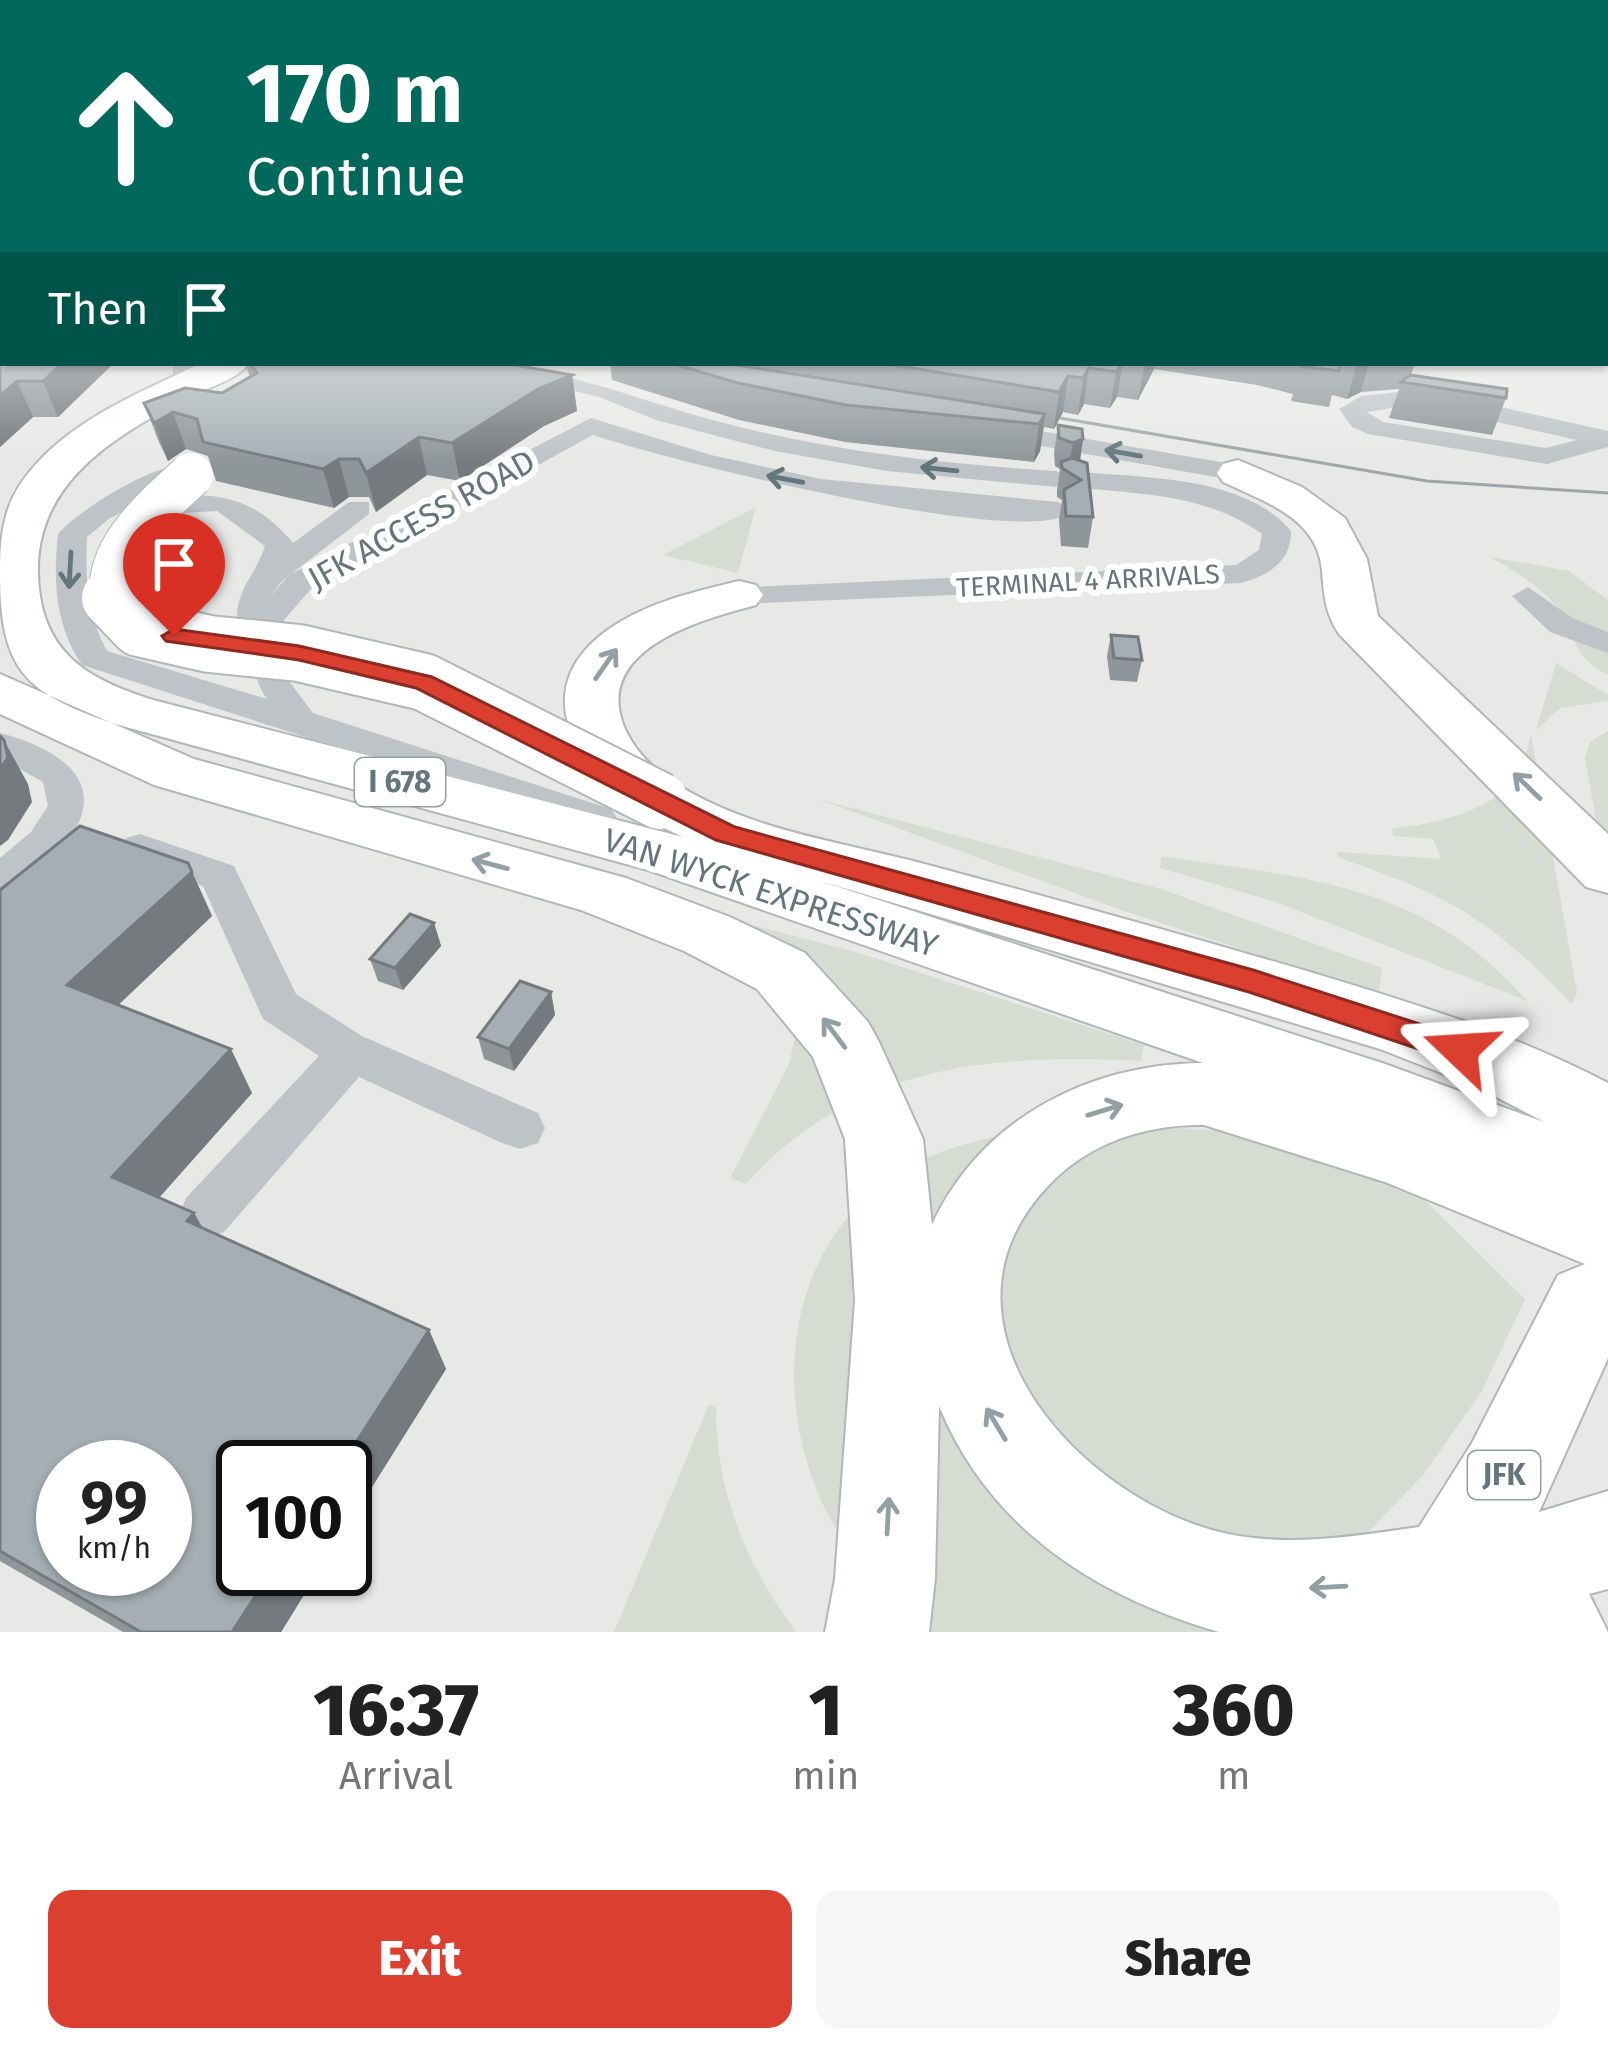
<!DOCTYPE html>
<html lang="en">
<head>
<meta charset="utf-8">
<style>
	:root { --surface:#fff; --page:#f6f6f6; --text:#222; --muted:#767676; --accent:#db3f30 }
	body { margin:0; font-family:"Fira Sans",sans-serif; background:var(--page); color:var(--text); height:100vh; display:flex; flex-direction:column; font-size:45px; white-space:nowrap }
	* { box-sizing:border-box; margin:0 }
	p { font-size:39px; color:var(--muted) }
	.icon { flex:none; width:66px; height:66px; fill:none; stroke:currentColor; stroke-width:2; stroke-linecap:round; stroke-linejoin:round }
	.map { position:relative; height:1632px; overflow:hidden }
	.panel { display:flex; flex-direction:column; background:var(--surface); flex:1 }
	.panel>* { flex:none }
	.top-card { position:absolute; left:0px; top:0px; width:1608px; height:366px; box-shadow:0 3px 9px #0004; background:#00695c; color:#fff; overflow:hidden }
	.speed { position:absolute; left:36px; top:1440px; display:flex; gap:24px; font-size:60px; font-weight:700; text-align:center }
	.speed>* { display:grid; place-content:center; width:156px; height:156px; border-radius:50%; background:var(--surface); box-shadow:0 3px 9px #0004; line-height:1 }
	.speed small { font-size:30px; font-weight:400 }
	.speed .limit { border:6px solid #111; border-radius:18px; background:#fff; color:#111 }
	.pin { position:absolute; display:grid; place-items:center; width:102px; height:102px; color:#fff; margin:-123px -51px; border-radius:50% 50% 50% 0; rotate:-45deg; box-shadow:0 0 12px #0007 }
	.pin .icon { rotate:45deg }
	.me { position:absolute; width:132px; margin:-66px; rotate:290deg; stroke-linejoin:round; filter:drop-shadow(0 0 9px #0008) }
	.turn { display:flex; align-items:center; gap:42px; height:252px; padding:0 48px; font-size:54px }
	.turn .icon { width:156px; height:156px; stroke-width:2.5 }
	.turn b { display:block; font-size:84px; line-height:102px }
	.then { display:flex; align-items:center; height:114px; padding:0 48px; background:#0003; gap:24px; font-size:45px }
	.eta { display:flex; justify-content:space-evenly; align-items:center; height:204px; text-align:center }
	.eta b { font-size:72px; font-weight:800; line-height:84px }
	.primary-button { display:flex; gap:24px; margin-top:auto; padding:24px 48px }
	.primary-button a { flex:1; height:138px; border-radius:24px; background:var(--accent); color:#fff; font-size:48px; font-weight:800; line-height:138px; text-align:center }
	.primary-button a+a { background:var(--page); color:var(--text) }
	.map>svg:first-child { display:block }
	.built { fill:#e8e8e7; fill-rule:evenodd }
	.green { fill:#d7dcd3 }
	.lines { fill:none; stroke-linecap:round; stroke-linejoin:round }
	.highway-casing { stroke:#b1b6b9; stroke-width:4 }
	.minor { fill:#bdc3c6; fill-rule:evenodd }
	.highway { fill:#fff; fill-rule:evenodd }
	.tram { stroke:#9da6aa; stroke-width:3 }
	.highway-bridge-far1-casing { stroke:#b1b6b9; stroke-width:46; stroke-linecap:butt }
	.highway-bridge-casing { stroke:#b1b6b9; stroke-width:60; stroke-linecap:butt }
	.highway-bridge-far1 { stroke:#fff; stroke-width:44 }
	.highway-bridge { stroke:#fff; stroke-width:56 }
	.wall { fill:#8e969a }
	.shaded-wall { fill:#747a7d }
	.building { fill:#a5afb3; stroke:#747a7d; stroke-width:3; fill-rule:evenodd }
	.oneway { stroke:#63767e }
	.oneway2 { stroke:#929fa5 }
	.route { fill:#db3f30; stroke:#8e291f; stroke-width:3 }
	.labels { text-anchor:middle; stroke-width:12; stroke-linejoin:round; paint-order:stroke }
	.far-street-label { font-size:27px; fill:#63767e; stroke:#fff }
	.shield { fill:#fff; stroke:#929fa5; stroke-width:3 }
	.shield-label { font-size:30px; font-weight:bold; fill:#63767e }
	.street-label { font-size:33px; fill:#63767e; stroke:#fff }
</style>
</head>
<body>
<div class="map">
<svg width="1608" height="1632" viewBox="0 0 1608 1632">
	<rect width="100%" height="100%" fill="#f7f7f4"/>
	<path class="built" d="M0 237 3 363H1605L1608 237V1632H0ZM63 1467H165V1569H63ZM243 1467H345V1569H243Z"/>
	<g class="green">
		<polygon points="756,507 738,573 663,555"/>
		<path d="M1490 557 1569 571 1608 600V675C1574 659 1577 637 1558 609 1541 586 1514 571 1490 557Z"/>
		<polygon points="1556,663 1608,695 1608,701 1560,708 1536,730"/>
		<polygon points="1608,731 1608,887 1585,758 1590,742"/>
		<path d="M1531 734 1577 992 1572 1004C1489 917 1449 896 1337 857L1338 852 1441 859 1433 839 1393 836 1392 829C1435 823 1485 814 1516 779 1525 769 1527 747 1531 734Z"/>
		<polygon points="818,799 1161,889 1382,968 1379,994 1124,911"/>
		<path d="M1161 856C1306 879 1424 882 1527 1001L1273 901 1160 868Z"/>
		<path d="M756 926 856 952 1144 1045 1141 1061C988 1054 855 1064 746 1184L730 1178 789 1064 801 1012 750 930Z"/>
		<path d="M1120 1123 1241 1133 1398 1174 1525 1299 1482 1391 1424 1474 1333 1569 1248 1632H932C886 1592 840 1549 817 1491 770 1375 793 1233 907 1168 970 1132 1049 1128 1120 1123Z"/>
		<path d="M709 1404 716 1408C716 1493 746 1564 796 1632H614Z"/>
	</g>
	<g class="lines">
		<defs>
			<g id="highway">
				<path d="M202 363H249C238 379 212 386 194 395 111 437 23 488 40 596 50 660 97 682 153 700L683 837C603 802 507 701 609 629 648 602 694 592 739 581L756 585 763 595 756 605C699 620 591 650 625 729 636 752 652 768 673 782 750 832 846 842 932 866 1058 900 1184 935 1310 972 1412 1003 1513 1033 1608 1083V1358L1539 1512 1608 1491V1589L1589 1594 1608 1632H1219C1095 1596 990 1529 939 1406L935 1579 929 1632H825L835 1579 855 1300 845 1139 813 1057 757 989 684 951 581 910 154 785 0 714V674L194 759 626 878 730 917 805 953 868 1022 879 1042 923 1139 932 1225C981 1119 1088 1064 1203 1063L648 870 115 724C23 693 0 669 0 572 0 528 5 497 37 463 80 416 145 390 202 363ZM817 880 1380 1049 1477 1087 1544 1122 1385 1064ZM1204 1125 1385 1182 1585 1264 1558 1275 1472 1443 1419 1527C1356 1536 1291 1547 1228 1534 1083 1503 917 1324 1048 1186 1088 1143 1146 1124 1204 1125Z"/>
				<path d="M1238 460 1302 487 1345 518 1367 559 1378 616 1608 834V893L1586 887 1339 634C1325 613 1324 595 1322 571 1318 518 1265 502 1223 482L1217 473 1223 464Z"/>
			</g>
		</defs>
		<use href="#highway" class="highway-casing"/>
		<g class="minor">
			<polygon points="1605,337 1608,338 1608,354 1605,353"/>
			<polygon points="182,363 215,363 189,377 173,377 173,367"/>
			<path d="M461 363C557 363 637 401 728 424 835 452 945 464 1056 471L1068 477 1080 472C1145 478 1245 476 1291 531 1292 561 1268 576 1241 583L739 604 728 602 723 595 728 588 1236 565 1259 550 1262 534C1208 495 1144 494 1080 488L1068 482 1056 487 887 471 775 451 656 420 599 397Z"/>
			<path d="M1398 392 1474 401 1608 431V447L1547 464 1368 434 1352 427 1339 409 1361 396ZM1398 407 1474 417 1577 440 1546 448 1383 422 1367 412Z"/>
			<path d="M591 418 711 455 821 479 1058 502 1072 511C1034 553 656 457 593 435L311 589 277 628 288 680 313 713 611 809 617 818 611 827 597 831 82 665C55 625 53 581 58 534 77 511 160 459 189 466V478L110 518 87 537C85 577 87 615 107 651L267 699C249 675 254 638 237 618 237 589 256 574 265 546L217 511 146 515V503C206 488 252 493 293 543L349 502H369V514L282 581 269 598 289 575Z"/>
			<polygon points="989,422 1238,465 1252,473 1238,481 980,435 976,430"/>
			<polygon points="1528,587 1572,618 1608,632 1608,653 1550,632 1512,596"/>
			<path d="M0 733C70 751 118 792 54 856 38 872 22 888 0 895V858L31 832 48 806 43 782 0 758Z"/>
			<polygon points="140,834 234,866 296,994 362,1036 538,1113 545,1128 538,1143 520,1149 502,1143 359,1077 224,1232 205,1239 186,1232 179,1215 186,1198 319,1056 263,1019 203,886 126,858 120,848 126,838"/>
		</g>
		<use href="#highway" class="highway"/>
		<polyline class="tram" points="1025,412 1427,481 1608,493"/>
		<defs>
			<path id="highway-bridge-far1" d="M112 601C105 548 156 508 191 475"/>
			<polyline id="highway-bridge" points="110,598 139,628 209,644 299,653 424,682 660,801"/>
		</defs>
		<use href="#highway-bridge-far1" class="highway-bridge-far1-casing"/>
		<use href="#highway-bridge" class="highway-bridge-casing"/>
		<use href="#highway-bridge-far1" class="highway-bridge-far1"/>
		<use href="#highway-bridge" class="highway-bridge"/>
	</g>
	<g class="wall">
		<polygon points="0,318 114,363 58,417 33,417 0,447"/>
		<polygon points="245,363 504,363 572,375 577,411 544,426 460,481 427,475 376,512 369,497 349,497 334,508 216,481 208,456 186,449 168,461 158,440 144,403 222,393 250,377"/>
		<polygon points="610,363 1415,363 1411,375 1506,398 1492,435 1389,418 1399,389 1361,392 1347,399 1332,395 1329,407 1291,401 1293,394 1257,385 1154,369 1138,400 1117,397 1110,408 1084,404 1078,415 1063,412 1054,429 1044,427 1040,451 1034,462 845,442 739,420 612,380"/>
		<polygon points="1058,425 1082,429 1080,461 1093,517 1088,548 1061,546 1059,520 1062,500 1057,497 1057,491 1060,469 1055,466 1054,453"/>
		<polygon points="1111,635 1142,660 1137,682 1110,680 1107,656"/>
		<polygon points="188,863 212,916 118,1005 252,1093 159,1198 202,1228 429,1330 446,1369 345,1530 345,1467 320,1569 281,1632 123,1632 0,1561 0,890"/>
		<polygon points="434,923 441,946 403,990 378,981 370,959"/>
		<polygon points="551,992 555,1015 514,1071 484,1059 478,1037"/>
	</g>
	<g class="shaded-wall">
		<polygon points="0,237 3,237 3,270 0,271"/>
		<polygon points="63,363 114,363 58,417 43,381"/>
		<polygon points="1123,363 1117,397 1110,408 1116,372"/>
		<polygon points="1145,363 1155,363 1154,369 1138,400"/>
		<polygon points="1357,363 1369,363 1361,392 1347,399"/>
		<polygon points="1089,368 1084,404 1078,415 1083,378"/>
		<polygon points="572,375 577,411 544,426 460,481 452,443 538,389"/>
		<polygon points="1068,376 1063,412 1054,429 1059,392"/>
		<polygon points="17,381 33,417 0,447 0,396"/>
		<polygon points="173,412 186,449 168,461 154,423"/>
		<polygon points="1045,414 1040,451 1034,462 1039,424"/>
		<polygon points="419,437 427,475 376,512 366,473"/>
		<polygon points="1083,439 1079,468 1068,472 1073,443"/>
		<polygon points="339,459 349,497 334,508 323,469"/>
		<polygon points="4,740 28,784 32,802 8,840 0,846 0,769"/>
		<polygon points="192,872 212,916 93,1029 67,985"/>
		<polygon points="434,923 441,946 403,990 395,968"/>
		<polygon points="551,992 555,1015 514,1071 509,1049"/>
		<polygon points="231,1049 252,1093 140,1219 112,1177"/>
		<polygon points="194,1213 219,1255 187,1221"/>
		<polygon points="429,1330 446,1369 345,1530 345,1467 340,1467"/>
		<polygon points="273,1569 320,1569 281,1632 232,1632"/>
	</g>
	<g class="building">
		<polygon points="3,317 3,363 63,363 43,381 17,381 0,396 0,318"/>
		<polygon points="250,363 504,363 572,375 538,389 452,443 419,437 366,473 359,459 339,459 323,469 203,442 197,419 173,412 154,423 144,403 185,388 222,393 257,373"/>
		<polygon points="670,363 724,363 1045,414 1039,424 846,405 738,383"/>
		<polygon points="881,363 1122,363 1116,372 1089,368 1083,378 1068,376 1059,392"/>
		<polygon points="1302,363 1340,363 1339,371 1301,366"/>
		<polygon points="1410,375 1507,389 1506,398 1401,382"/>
		<polygon points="1058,425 1082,429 1083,439 1073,443 1059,438"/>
		<polygon points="1072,458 1087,463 1093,517 1066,516 1064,490 1081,480 1062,468 1061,462"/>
		<polygon points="1111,635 1138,637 1142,660 1114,658"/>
		<polygon points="0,736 4,740 8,758 0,769"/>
		<path d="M80 826 188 863 192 872 67 985 231 1049 112 1177 194 1213 187 1221 429 1330 340 1467H243V1569H273L232 1632H141L0 1551V890ZM63 1467H165V1569H63Z"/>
		<polygon points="410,914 434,923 395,968 370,959"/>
		<polygon points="520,981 551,992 509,1049 478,1037"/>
	</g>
	<defs><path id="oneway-shaft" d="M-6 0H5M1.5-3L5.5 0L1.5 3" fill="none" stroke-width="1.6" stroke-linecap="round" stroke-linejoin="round" transform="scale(3)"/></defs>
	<g class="oneway">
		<use href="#oneway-shaft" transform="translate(1123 453) rotate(-170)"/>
		<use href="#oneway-shaft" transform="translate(939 469) rotate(-174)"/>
		<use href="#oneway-shaft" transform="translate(785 479) rotate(-169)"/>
		<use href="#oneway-shaft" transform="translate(70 570) rotate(93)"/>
	</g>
	<g class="oneway2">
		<use href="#oneway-shaft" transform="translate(606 664) rotate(-55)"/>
		<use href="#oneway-shaft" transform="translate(1527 786) rotate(-136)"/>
		<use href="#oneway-shaft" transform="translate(490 864) rotate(-165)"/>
		<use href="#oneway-shaft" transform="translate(834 1033) rotate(-127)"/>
		<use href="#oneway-shaft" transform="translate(1105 1110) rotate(-17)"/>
		<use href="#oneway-shaft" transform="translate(996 1424) rotate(-121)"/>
		<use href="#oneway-shaft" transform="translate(888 1516) rotate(-87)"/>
		<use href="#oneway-shaft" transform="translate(1328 1587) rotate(177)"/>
	</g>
	<linearGradient id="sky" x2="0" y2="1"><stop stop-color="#93bada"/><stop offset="0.51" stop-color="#fbfbfa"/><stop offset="1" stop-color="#fbfbfa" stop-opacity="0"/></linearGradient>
	<rect width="1608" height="465" fill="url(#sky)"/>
	<polygon class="route" points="174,629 299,646 432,677 735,827 1253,970 1472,1041 1477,1050 1472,1059 1460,1063 1249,992 716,840 416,688 299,660 166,641 162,636"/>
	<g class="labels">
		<g class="far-street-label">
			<text transform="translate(1088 581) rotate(-3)" y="9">TERMINAL 4 ARRIVALS</text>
		</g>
		<g class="shield">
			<rect x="355" y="758" width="90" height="48" rx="9"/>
			<rect x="1468" y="1451" width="72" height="48" rx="9"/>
		</g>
		<g class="shield-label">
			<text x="400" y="792">I 678</text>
			<text x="1504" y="1485">JFK</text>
		</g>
		<g class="street-label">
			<text transform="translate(421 519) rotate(-29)" y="12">JFK ACCESS ROAD</text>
			<text transform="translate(771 892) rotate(18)" y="12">VAN WYCK EXPRESSWAY</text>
		</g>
	</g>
</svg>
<div class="speed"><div>99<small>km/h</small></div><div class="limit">100</div></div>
<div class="pin" style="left:174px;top:636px;background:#d93025"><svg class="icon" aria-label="arrive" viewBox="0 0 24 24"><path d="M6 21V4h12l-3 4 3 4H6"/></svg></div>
<svg class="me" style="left:1460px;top:1050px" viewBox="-20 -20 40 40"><path d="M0-17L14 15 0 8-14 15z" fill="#db3f30" stroke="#fff" stroke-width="4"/></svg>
<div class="top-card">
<div class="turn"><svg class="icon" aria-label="ahead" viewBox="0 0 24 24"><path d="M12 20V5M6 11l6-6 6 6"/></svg><div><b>170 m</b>Continue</div></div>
<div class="then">Then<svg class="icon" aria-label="arrive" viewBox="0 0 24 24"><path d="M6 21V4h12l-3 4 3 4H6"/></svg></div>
</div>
</div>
<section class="panel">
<div class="eta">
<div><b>16:37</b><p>Arrival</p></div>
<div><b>1</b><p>min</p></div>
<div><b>360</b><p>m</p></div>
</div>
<div class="primary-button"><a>Exit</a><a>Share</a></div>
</section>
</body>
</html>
